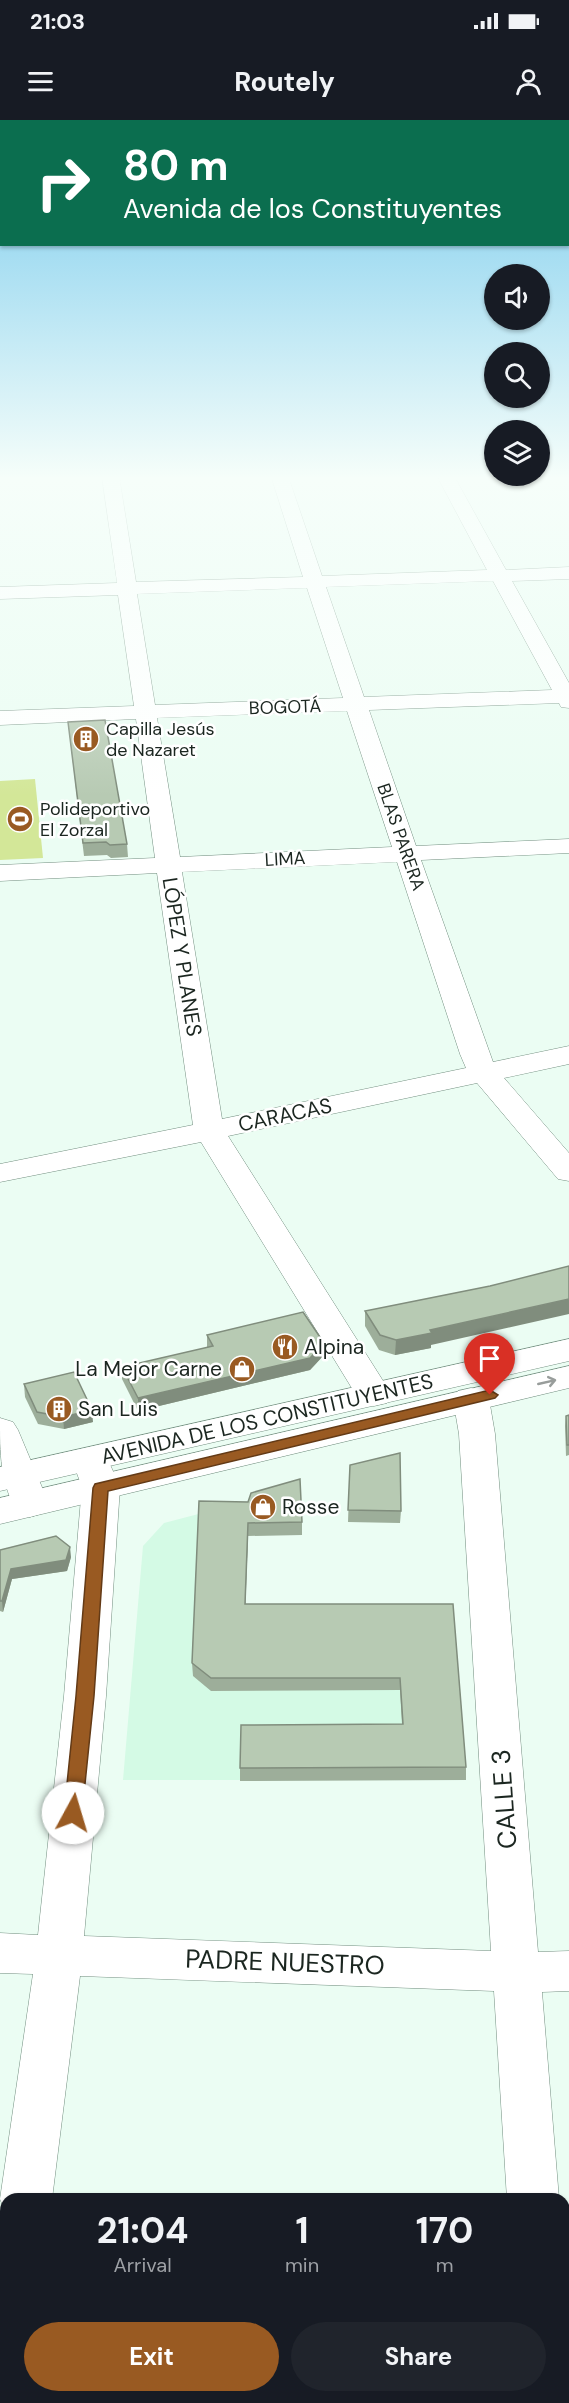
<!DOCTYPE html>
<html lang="en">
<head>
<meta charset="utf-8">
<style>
	:root { --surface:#171b24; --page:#20242c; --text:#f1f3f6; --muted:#9ea1a6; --accent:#995a22 }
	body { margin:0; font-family:"DM Sans",sans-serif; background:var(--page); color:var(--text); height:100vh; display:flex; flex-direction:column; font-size:22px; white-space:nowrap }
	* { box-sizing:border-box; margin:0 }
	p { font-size:20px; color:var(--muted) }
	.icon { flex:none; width:33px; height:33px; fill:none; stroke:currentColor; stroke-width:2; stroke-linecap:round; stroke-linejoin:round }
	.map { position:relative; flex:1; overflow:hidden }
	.drawer { position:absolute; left:0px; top:2073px; width:570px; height:210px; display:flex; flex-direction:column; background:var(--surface); border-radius:18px 18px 0 0; box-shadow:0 2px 4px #0004 }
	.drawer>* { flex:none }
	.top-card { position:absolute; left:0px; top:0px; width:570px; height:126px; box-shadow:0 2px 4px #0004; background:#0b6e4f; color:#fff; overflow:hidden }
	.controls { position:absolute; left:484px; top:144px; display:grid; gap:12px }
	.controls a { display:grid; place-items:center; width:66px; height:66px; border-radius:50%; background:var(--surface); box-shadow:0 2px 4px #0004; font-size:30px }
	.pin { position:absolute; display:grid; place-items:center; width:51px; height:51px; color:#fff; margin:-62px -26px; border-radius:50% 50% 50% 0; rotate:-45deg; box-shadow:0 0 6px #0007 }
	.pin .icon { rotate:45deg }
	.me { position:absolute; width:66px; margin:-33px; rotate:6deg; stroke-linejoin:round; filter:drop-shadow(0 0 4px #0008) }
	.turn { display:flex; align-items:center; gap:21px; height:126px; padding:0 24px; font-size:27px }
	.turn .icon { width:78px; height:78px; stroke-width:2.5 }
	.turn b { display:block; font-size:42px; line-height:51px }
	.eta { display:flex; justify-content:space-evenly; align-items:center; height:102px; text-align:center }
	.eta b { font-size:36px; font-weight:700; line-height:42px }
	.button { display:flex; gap:12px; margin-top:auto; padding:12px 24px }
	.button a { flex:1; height:69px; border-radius:36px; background:var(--accent); color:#fff; font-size:24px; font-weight:700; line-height:69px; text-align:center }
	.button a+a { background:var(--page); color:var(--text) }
	.status { display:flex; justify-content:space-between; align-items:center; height:42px; padding:0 30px; background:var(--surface); direction:ltr }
	.status svg { height:16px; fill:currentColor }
	header { display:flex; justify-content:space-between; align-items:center; height:78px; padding:0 24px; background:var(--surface); font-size:27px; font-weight:700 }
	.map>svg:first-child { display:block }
	.built { fill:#d4fae5 }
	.green { fill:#d3e798 }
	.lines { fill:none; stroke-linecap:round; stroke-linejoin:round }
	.minor-casing { stroke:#738f80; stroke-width:1 }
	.major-casing { stroke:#738f80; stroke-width:1 }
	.minor { fill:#fff; fill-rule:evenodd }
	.major { fill:#fff; fill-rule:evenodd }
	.wall { fill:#9dae9a }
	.shaded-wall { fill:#808d7d }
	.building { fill:#b7cab3; stroke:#808d7d; stroke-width:1.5 }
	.oneway { stroke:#989d9b }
	.route { fill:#995a22; stroke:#633a16; stroke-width:1.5 }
	.labels { text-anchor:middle; stroke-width:5; stroke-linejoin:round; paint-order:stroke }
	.far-street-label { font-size:18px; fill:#1b2620; stroke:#fff }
	.far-poi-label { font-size:18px; fill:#1b2620; stroke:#fff; text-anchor:start }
	.street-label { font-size:21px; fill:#1b2620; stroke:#fff }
	.poi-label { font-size:21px; fill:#1b2620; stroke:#fff; text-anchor:start }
	.near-street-label { font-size:26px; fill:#1b2620; stroke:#fff }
</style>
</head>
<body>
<div class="status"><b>21:03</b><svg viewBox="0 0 49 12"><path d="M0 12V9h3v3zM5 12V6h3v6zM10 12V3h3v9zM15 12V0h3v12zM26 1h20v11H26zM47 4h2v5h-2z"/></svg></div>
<header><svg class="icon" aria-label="menu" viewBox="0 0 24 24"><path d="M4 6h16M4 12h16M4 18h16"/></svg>Routely<svg class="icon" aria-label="person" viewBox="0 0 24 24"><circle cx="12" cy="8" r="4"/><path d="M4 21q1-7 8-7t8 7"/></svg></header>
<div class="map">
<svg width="569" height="2283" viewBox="0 0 569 2283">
	<rect width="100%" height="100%" fill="#ebfdf3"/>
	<polygon class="built" points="248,1381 245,1496 453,1497 466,1660 123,1660 143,1426 164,1403"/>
	<polygon class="green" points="35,659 43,738 0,740 0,661"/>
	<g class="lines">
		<defs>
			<g id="minor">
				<path d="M102 356H119L136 462 303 457 271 356H288L322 456 487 450 437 356H454L506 450 569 447V459L512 461 569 563V588L561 587 559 583 369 590 416 726 569 719V733L421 740 493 942 569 926V944L504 958 569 1033V1061L558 1059 477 963 228 1016 392 1275 387 1283 374 1286 361 1283 201 1022 0 1062V1044L193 1005 157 753 0 761V745L155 738 136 599 0 605V591L134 586 118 475 0 479V467L117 463ZM493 461 552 570 364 577 326 467ZM307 468 343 578 155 585 137 474ZM347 591 392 727 180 737 157 598ZM397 742 460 934 466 948 222 999 182 752Z"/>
				<polygon points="471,1268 484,1271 489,1279 495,1314 538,1832 569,1831 569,1871 542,1872 559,2079 507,2079 494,1871 80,1856 52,2079 6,2079 6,2093 0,2079 33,1854 0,1853 0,1813 38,1815 64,1576 82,1367 72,1340 78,1331 91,1328 104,1331 120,1367 106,1576 84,1816 491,1831 459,1314 453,1279 458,1271"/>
				<path d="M0 1298 13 1302 18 1310 49 1384 43 1393 30 1397 17 1393C0 1360 0 1335 0 1298Z"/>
				<polygon points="6,2205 6,2277 28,2277 26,2283 0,2283 0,2207"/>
				<polygon points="564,2256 569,2262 569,2283 519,2283 519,2277 564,2277"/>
			</g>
			<g id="major">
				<polygon points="569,1219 569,1241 0,1371 0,1347"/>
				<polygon points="569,1246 569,1268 0,1404 0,1378"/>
			</g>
		</defs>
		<use href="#minor" class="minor-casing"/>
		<use href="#major" class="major-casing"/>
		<use href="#minor" class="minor"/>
		<use href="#major" class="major"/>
	</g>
	<g class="wall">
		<polygon points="68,602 127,724 128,737 111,738 107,735 84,736"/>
		<polygon points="365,1191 431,1225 431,1228 395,1235 379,1230 365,1206"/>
		<polygon points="207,1215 324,1235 310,1250 138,1291 122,1259 122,1247 207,1228"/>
		<polygon points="24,1264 93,1302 64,1309 38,1304 25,1277"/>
		<polygon points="569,1295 569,1335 566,1336 565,1306 566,1296"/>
		<polygon points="350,1345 401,1391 400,1403 348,1402"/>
		<polygon points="199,1381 302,1402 302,1415 248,1416 245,1484 453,1484 466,1647 466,1660 240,1661 240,1648 402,1604 400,1570 211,1571 193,1556 192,1543"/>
		<polygon points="0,1430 71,1437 67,1451 12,1459 3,1492 0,1491"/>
	</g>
	<g class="shaded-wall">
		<polygon points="569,1179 569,1194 431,1225 431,1228 395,1235 396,1220 430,1210"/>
		<polygon points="324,1223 324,1235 310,1250 138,1291 138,1278"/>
		<polygon points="92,1290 93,1302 64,1309 63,1297"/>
		<polygon points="248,1403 248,1416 245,1497 245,1484"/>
		<polygon points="70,1427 71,1437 67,1451 12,1459 3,1492 2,1481 11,1449"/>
	</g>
	<g class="building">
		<polygon points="105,600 127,724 110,725 106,722 83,723 68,602"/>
		<polygon points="569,1146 569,1179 430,1210 432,1213 396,1220 380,1215 365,1191 490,1166"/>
		<polygon points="303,1192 324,1223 310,1238 138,1278 122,1247 213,1226 207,1215"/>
		<polygon points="74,1252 92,1290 63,1297 37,1292 24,1264"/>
		<polygon points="569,1295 569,1325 567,1325 566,1296"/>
		<polygon points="400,1333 401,1391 348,1390 350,1345"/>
		<polygon points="300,1359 302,1402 248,1403 245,1484 453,1484 466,1647 240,1648 241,1605 403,1604 400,1558 211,1558 192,1543 199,1381 248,1382 251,1373"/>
		<polygon points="56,1416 70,1427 66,1440 11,1449 2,1481 0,1481 0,1430"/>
	</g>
	<defs><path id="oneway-shaft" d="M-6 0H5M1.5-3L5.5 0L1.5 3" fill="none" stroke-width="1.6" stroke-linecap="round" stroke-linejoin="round" transform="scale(1.5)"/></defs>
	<use class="oneway" href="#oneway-shaft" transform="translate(547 1262) rotate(-13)"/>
	<linearGradient id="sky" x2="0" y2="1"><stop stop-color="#76caed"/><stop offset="0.53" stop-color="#f6fefa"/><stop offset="1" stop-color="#f6fefa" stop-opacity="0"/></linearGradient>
	<rect width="569" height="676" fill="url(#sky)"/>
	<polygon class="route" points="490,1270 498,1275 495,1278 108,1371 94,1576 82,1693 80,1698 73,1700 67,1698 64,1693 76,1576 93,1368 95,1364"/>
	<defs>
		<symbol id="building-disc" viewBox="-11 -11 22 22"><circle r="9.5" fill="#995a22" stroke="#fff"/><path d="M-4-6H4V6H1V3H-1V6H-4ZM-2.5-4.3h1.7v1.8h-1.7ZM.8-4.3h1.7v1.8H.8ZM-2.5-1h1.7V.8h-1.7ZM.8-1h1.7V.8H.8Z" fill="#fff"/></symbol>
		<symbol id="stadium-disc" viewBox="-11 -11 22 22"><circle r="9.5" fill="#995a22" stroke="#fff"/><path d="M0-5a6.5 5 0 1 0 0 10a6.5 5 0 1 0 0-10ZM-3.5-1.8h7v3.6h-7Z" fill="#fff"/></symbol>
		<symbol id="restaurant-disc" viewBox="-11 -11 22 22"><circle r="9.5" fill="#995a22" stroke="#fff"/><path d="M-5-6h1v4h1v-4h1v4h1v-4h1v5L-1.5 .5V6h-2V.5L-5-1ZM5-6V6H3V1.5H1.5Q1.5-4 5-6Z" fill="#fff"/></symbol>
		<symbol id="shop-disc" viewBox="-11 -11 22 22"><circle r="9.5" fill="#995a22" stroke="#fff"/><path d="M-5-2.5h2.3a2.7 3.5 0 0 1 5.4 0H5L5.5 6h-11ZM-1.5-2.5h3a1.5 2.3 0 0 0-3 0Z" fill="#fff"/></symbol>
	</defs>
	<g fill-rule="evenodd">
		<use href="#building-disc" x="71" y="604" width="30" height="30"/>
		<use href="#stadium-disc" x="5" y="684" width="30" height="30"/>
		<use href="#restaurant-disc" x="270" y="1212" width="30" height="30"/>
		<use href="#shop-disc" x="227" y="1234" width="30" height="30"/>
		<use href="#building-disc" x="44" y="1274" width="30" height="30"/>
		<use href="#shop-disc" x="248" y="1372" width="30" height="30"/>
	</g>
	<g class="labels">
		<g class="far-street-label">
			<text transform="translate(285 587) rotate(-2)" y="6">BOGOTÁ</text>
			<text transform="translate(401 717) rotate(71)" y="6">BLAS PARERA</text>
			<text transform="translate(285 739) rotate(-3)" y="6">LIMA</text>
		</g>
		<g class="far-poi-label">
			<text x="106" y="615">Capilla Jesús<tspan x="106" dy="21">de Nazaret</tspan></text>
			<text x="40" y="695">Polideportivo<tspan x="40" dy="21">El Zorzal</tspan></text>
		</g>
		<g class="street-label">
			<text transform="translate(182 837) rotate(81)" y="7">LÓPEZ Y PLANES</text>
			<text transform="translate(285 995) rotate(-12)" y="7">CARACAS</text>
			<text transform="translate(267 1299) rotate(-13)" y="7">AVENIDA DE LOS CONSTITUYENTES</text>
		</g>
		<g class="poi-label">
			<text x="304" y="1234">Alpina</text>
			<text x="222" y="1256" text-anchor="end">La Mejor Carne</text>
			<text x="78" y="1296">San Luis</text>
			<text x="282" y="1394">Rosse</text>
		</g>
		<g class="near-street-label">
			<text transform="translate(504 1679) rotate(-94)" y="9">CALLE 3</text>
			<text transform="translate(285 1842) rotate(2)" y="9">PADRE NUESTRO</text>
		</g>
	</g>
</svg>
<div class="controls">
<a><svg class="icon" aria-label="sound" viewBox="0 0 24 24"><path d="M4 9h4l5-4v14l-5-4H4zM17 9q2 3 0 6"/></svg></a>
<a><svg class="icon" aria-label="search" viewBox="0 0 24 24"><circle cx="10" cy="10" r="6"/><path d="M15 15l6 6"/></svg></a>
<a><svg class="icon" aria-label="layers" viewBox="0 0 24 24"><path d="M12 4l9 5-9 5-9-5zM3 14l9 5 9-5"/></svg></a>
</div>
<div class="pin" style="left:490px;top:1275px;background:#d93025"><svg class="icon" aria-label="arrive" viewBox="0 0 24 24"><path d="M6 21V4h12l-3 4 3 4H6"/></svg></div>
<svg class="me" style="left:73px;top:1693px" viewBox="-20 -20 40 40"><circle r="19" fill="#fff"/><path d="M0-13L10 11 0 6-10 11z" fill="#995a22"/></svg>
<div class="top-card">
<div class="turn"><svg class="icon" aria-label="right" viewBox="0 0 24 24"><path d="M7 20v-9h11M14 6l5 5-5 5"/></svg><div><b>80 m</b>Avenida de los Constituyentes</div></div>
</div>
<section class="drawer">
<div class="eta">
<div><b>21:04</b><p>Arrival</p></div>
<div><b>1</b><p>min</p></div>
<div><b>170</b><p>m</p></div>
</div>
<div class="button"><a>Exit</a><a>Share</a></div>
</section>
</div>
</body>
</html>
